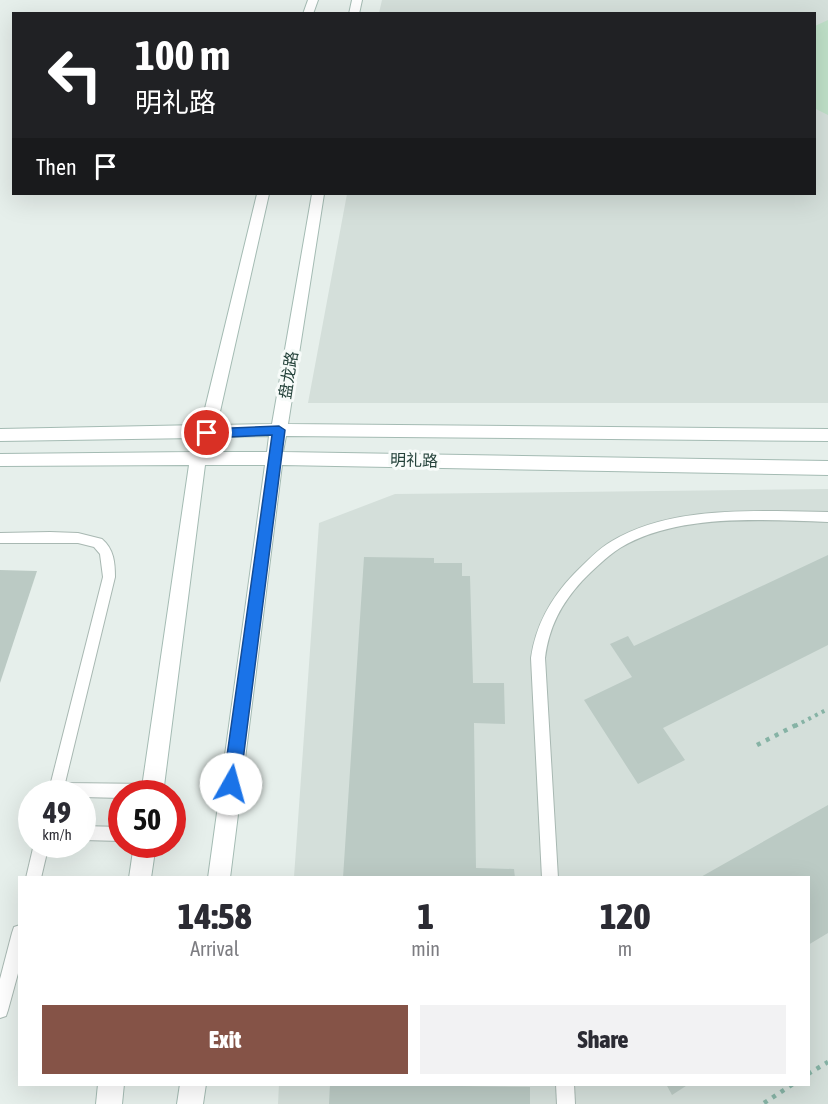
<!DOCTYPE html>
<html lang="en">
<head>
<meta charset="utf-8">
<style>
	:root { --surface:#fff; --page:#f2f2f3; --text:#2b2b33; --muted:#7c7c81; --accent:#855347 }
	body { margin:0; font-family:"Asap Condensed","Noto Sans SC",sans-serif; background:var(--page); color:var(--text); height:100vh; display:flex; flex-direction:column; font-size:22px; white-space:nowrap }
	* { box-sizing:border-box; margin:0 }
	p { font-size:20px; color:var(--muted) }
	.icon { flex:none; width:33px; height:33px; fill:none; stroke:currentColor; stroke-width:2; stroke-linecap:round; stroke-linejoin:round }
	.map { position:relative; flex:1; overflow:hidden }
	.details { position:absolute; left:18px; top:876px; width:792px; height:210px; display:flex; flex-direction:column; background:var(--surface); border-radius:0px; box-shadow:0 6px 24px #0002 }
	.details>* { flex:none }
	.hud { position:absolute; left:12px; top:12px; width:804px; height:183px; border-radius:0px; box-shadow:0 6px 24px #0002; background:#202124; color:#fff; overflow:hidden }
	.speed { position:absolute; left:18px; top:780px; display:flex; gap:12px; font-size:30px; font-weight:700; text-align:center }
	.speed>* { display:grid; place-content:center; width:78px; height:78px; border-radius:50%; background:var(--surface); box-shadow:0 6px 24px #0002; line-height:1 }
	.speed small { font-size:15px; font-weight:400 }
	.speed .limit { border:9px solid #d22; background:#fff; color:#111 }
	.pin { position:absolute; display:grid; place-items:center; width:51px; height:51px; color:#fff; margin:-26px; border:3px solid #fff; border-radius:50%; box-shadow:0 2px 6px #0007 }
	.me { position:absolute; width:66px; margin:-33px; rotate:7deg; stroke-linejoin:round; filter:drop-shadow(0 0 4px #0008) }
	.turn { display:flex; align-items:center; gap:21px; height:126px; padding:0 24px; font-size:27px }
	.turn .icon { width:78px; height:78px; stroke-width:2.5 }
	.turn b { display:block; font-size:42px; line-height:51px }
	.then { display:flex; align-items:center; height:57px; padding:0 24px; background:#0003; gap:12px; font-size:22px }
	.eta { display:flex; justify-content:space-evenly; align-items:center; height:102px; text-align:center }
	.eta b { font-size:36px; font-weight:800; line-height:42px }
	.cta { display:flex; gap:12px; margin-top:auto; padding:12px 24px }
	.cta a { flex:1; height:69px; border-radius:0px; background:var(--accent); color:#fff; font-size:24px; font-weight:800; line-height:69px; text-align:center }
	.cta a+a { background:var(--page); color:var(--text) }
	.map>svg:first-child { display:block }
	.built { fill:#d4dfda }
	.green { fill:#bfe0c8 }
	.building { fill:#bbcac4 }
	.lines { fill:none; stroke-linecap:round; stroke-linejoin:round }
	.lane-casing { stroke:#a8b8b2; stroke-width:2 }
	.secondary-casing { stroke:#a4bbb3; stroke-width:2 }
	.path-far1 { stroke:#86b3a5; stroke-width:4; stroke-dasharray:3 4.5; stroke-linecap:butt }
	.path { stroke:#86b3a5; stroke-width:4.5; stroke-dasharray:4 6; stroke-linecap:butt }
	.lane { fill:#fff; fill-rule:evenodd }
	.secondary { fill:#fff; fill-rule:evenodd }
	.route { fill:#1a73e8; stroke:#114b97; stroke-width:1.5 }
	.labels { text-anchor:middle; stroke-width:6; stroke-linejoin:round; paint-order:stroke }
	.street-label { font-size:16px; fill:#24423a; stroke:#f7fbf9 }
</style>
</head>
<body>
<div class="map">
<svg width="828" height="1104" viewBox="0 0 828 1104">
	<rect width="100%" height="100%" fill="#e6efeb"/>
	<g class="built">
		<polygon points="382,0 828,0 828,403 308,403 347,194 814,194 814,14 379,13"/>
		<polygon points="828,489 828,1104 278,1104 279,1084 808,1084 808,878 294,877 319,523 395,494"/>
	</g>
	<polygon class="green" points="828,20 828,115 814,108 815,26"/>
	<g class="building">
		<polygon points="828,555 828,645 663,728 685,760 638,784 584,700 632,677 610,644 628,636 634,646"/>
		<polygon points="364,557 434,558 434,563 462,563 462,576 470,576 473,683 504,683 505,724 474,723 476,868 514,869 515,878 343,878"/>
		<polygon points="0,570 37,571 0,683"/>
		<polygon points="828,805 828,933 808,945 808,878 699,878"/>
		<polygon points="330,1084 530,1087 530,1104 329,1104"/>
		<polygon points="666,1084 689,1084 672,1095"/>
	</g>
	<g class="lines">
		<defs>
			<g id="lane">
				<path d="M777 511 828 512V522C763 520 678 513 620 548 606 557 594 569 582 581 561 604 549 627 545 658L558 878H542L531 658C536 624 551 598 574 574 586 562 598 549 612 541 661 512 722 511 777 511Z"/>
				<path d="M50 532 78 533 102 539C114 549 115 563 115 577L65 783 152 784 157 786 158 794H122V798L82 797V794H48L103 577 100 554 94 547 78 543H0V533Z"/>
				<polygon points="82,826 122,827 122,841 82,840"/>
				<polygon points="34,844 49,844 41,878 26,878"/>
				<polygon points="20,925 20,966 8,1010 6,1016 0,1018 0,979 12,933 14,927"/>
				<polygon points="556,1084 574,1084 575,1104 557,1104"/>
			</g>
			<g id="secondary">
				<polygon points="308,0 318,0 313,14 303,14"/>
				<polygon points="352,0 362,0 359,14 349,14"/>
				<path d="M257 194H269L217 425 272 424 312 194H324L288 424 828 429V441L286 436 283 452 828 461V475L282 465 230 878H208L265 465H205L163 794H141L189 465 0 466V454L192 452 197 438 0 441V429L201 425ZM269 436 267 452H208L214 437Z"/>
				<polygon points="134,844 156,844 151,878 129,878"/>
				<polygon points="98,1084 124,1084 122,1104 96,1104"/>
				<polygon points="180,1084 206,1084 203,1104 177,1104"/>
			</g>
		</defs>
		<use href="#lane" class="lane-casing"/>
		<use href="#secondary" class="secondary-casing"/>
		<polyline class="path-far1" points="795,726 828,709"/>
		<g class="path">
			<polyline points="757,745 798,724"/>
			<polyline points="808,1074 828,1062"/>
			<polyline points="764,1103 793,1084"/>
		</g>
		<use href="#lane" class="lane"/>
		<use href="#secondary" class="secondary"/>
	</g>
	<polygon class="route" points="279,426 285,430 240,784 237,790 231,792 226,790 223,784 272,435 207,438 201,433 207,429"/>
	<g class="labels">
		<g class="street-label">
			<text transform="translate(288 375) rotate(-81)" y="6">盘龙路</text>
			<text transform="translate(414 460) rotate(1)" y="6">明礼路</text>
		</g>
	</g>
</svg>
<div class="speed"><div>49<small>km/h</small></div><div class="limit">50</div></div>
<div class="pin" style="left:207px;top:433px;background:#d93025"><svg class="icon" aria-label="arrive" viewBox="0 0 24 24"><path d="M6 21V4h12l-3 4 3 4H6"/></svg></div>
<svg class="me" style="left:231px;top:784px" viewBox="-20 -20 40 40"><circle r="19" fill="#fff"/><path d="M0-13L10 11 0 6-10 11z" fill="#1a73e8"/></svg>
<div class="hud">
<div class="turn"><svg class="icon" aria-label="left" viewBox="0 0 24 24"><path d="M17 20v-9H6M10 6l-5 5 5 5"/></svg><div><b>100 m</b>明礼路</div></div>
<div class="then">Then<svg class="icon" aria-label="arrive" viewBox="0 0 24 24"><path d="M6 21V4h12l-3 4 3 4H6"/></svg></div>
</div>
<section class="details">
<div class="eta">
<div><b>14:58</b><p>Arrival</p></div>
<div><b>1</b><p>min</p></div>
<div><b>120</b><p>m</p></div>
</div>
<div class="cta"><a>Exit</a><a>Share</a></div>
</section>
</div>
</body>
</html>
